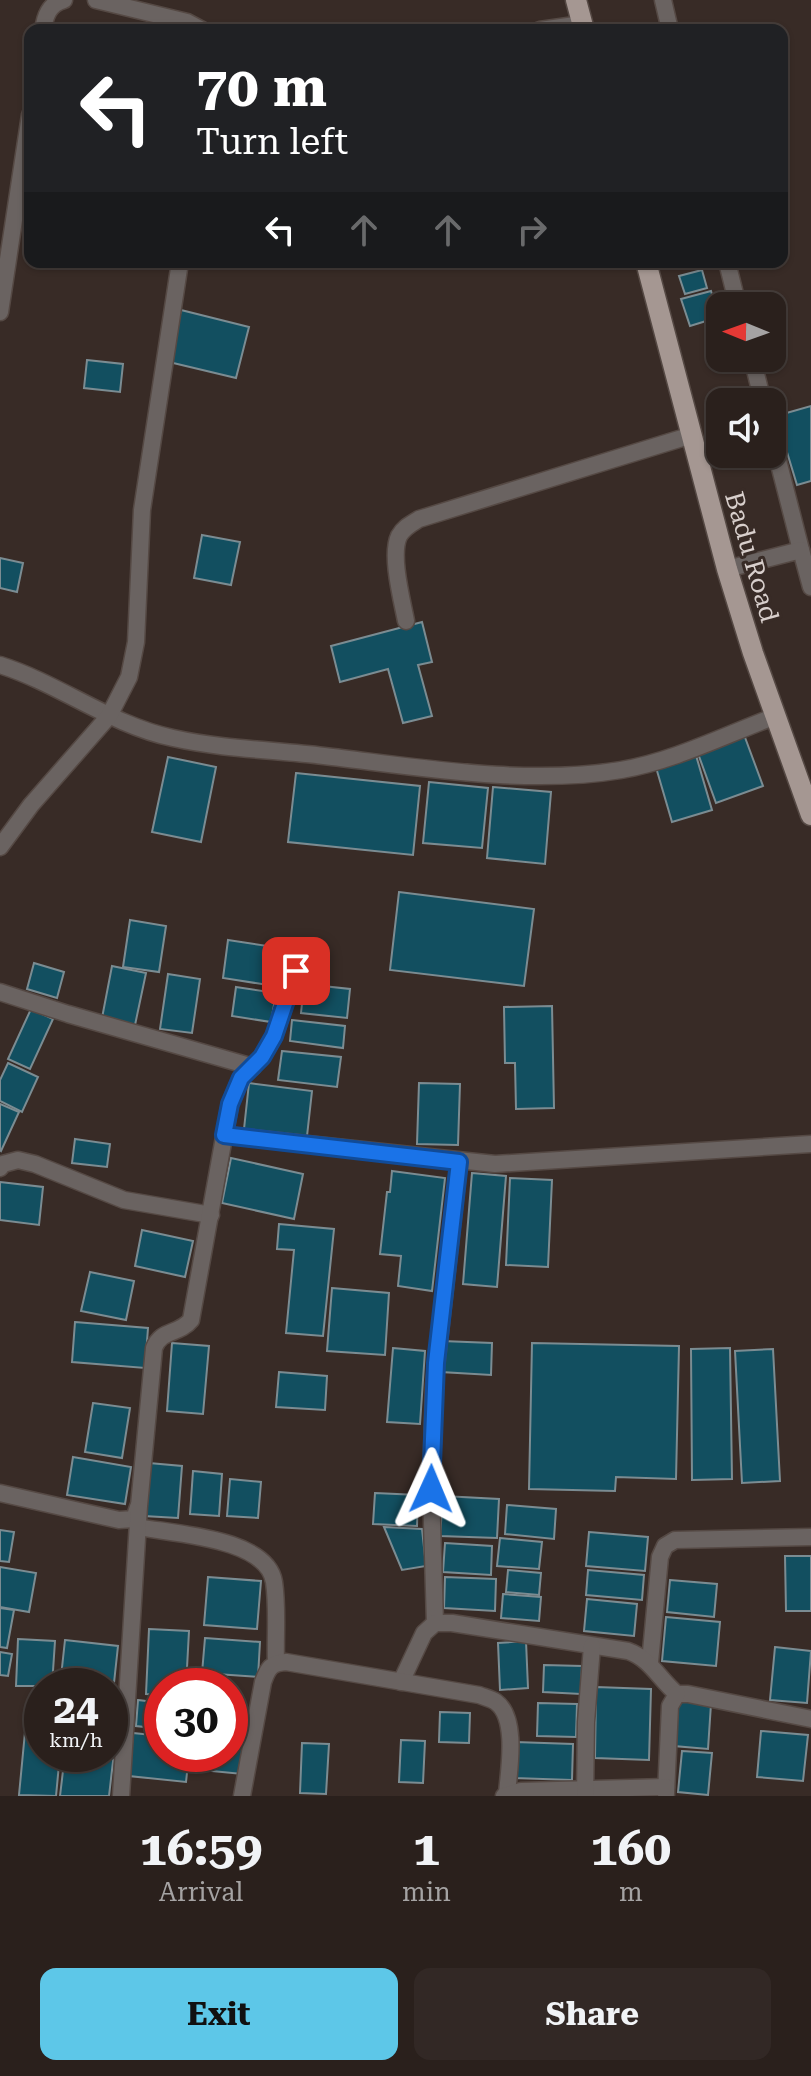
<!DOCTYPE html>
<html lang="en">
<head>
<meta charset="utf-8">
<style>
	:root { --surface:#2a201c; --page:#322825; --text:#f1f3f6; --muted:#a5a3a3; --line:#463e3b; --accent:#5dc7e8 }
	body { margin:0; font-family:"Roboto Serif",serif; background:var(--page); color:var(--text); height:100vh; display:flex; flex-direction:column; font-size:30px; white-space:nowrap }
	* { box-sizing:border-box; margin:0 }
	p { font-size:26px; color:var(--muted) }
	.icon { flex:none; width:44px; height:44px; fill:none; stroke:currentColor; stroke-width:2; stroke-linecap:round; stroke-linejoin:round }
	.map { position:relative; height:1796px; overflow:hidden }
	.drawer { display:flex; flex-direction:column; background:var(--surface); flex:1 }
	.drawer>* { flex:none }
	.top-card { position:absolute; left:24px; top:24px; width:764px; height:244px; border-radius:16px; box-shadow:0 2px 6px #0004,0 0 0 2px var(--line); background:#202124; color:#fff; overflow:hidden }
	.needle { width:52px; rotate:271deg }
	.fabs { position:absolute; left:706px; top:292px; display:grid; gap:16px }
	.fabs a { display:grid; place-items:center; width:80px; height:80px; border-radius:16px; background:var(--surface); box-shadow:0 2px 6px #0004,0 0 0 2px var(--line); font-size:40px }
	.speed { position:absolute; left:24px; top:1668px; display:flex; gap:16px; font-size:40px; font-weight:700; text-align:center }
	.speed>* { display:grid; place-content:center; width:104px; height:104px; border-radius:50%; background:var(--surface); box-shadow:0 2px 6px #0004,0 0 0 2px var(--line); line-height:1 }
	.speed small { font-size:20px; font-weight:400 }
	.speed .limit { border:12px solid #d22; background:#fff; color:#111 }
	.pin { position:absolute; display:grid; place-items:center; width:68px; height:68px; color:#fff; margin:-34px; border-radius:16px; box-shadow:0 4px 12px #0006 }
	.me { position:absolute; width:88px; margin:-44px; rotate:1deg; stroke-linejoin:round; filter:drop-shadow(0 0 6px #0008) }
	.turn { display:flex; align-items:center; gap:28px; height:168px; padding:0 40px; font-size:36px }
	.turn .icon { width:104px; height:104px; stroke-width:2.5 }
	.turn b { display:block; font-size:56px; line-height:68px }
	.lanes { display:flex; align-items:center; height:76px; padding:0 40px; background:#0003; justify-content:center; gap:40px; direction:ltr }
	.lanes .off { opacity:.35 }
	.eta { display:flex; justify-content:space-evenly; align-items:center; height:136px; text-align:center }
	.eta b { font-size:48px; font-weight:700; line-height:56px }
	.button { display:flex; gap:16px; margin-top:auto; padding:16px 40px }
	.button a { flex:1; height:92px; border-radius:16px; background:var(--accent); color:#111; font-size:32px; font-weight:700; line-height:92px; text-align:center }
	.button a+a { background:var(--page); color:var(--text) }
	.map>svg:first-child { display:block }
	.building { fill:#124f60; stroke:#7b8c92; stroke-width:2 }
	.lines { fill:none; stroke-linecap:round; stroke-linejoin:round }
	.service-casing { stroke:#554944; stroke-width:19 }
	.minor-casing { stroke:#554944; stroke-width:19 }
	.primary-casing { stroke:#554944; stroke-width:23 }
	.service { stroke:#6a6361; stroke-width:16 }
	.minor { stroke:#6a6361; stroke-width:16 }
	.primary { stroke:#a59792; stroke-width:20 }
	.route-casing { stroke:#114b97; stroke-width:20 }
	.route { stroke:#1a73e8; stroke-width:14 }
	.labels { text-anchor:middle; stroke-width:6; stroke-linejoin:round; paint-order:stroke }
	.street-label { font-size:26px; fill:#d8cfcc; stroke:#382b26 }
</style>
</head>
<body>
<div class="map">
<svg width="811" height="1796" viewBox="0 0 811 1796">
	<rect width="100%" height="100%" fill="#382b26"/>
	<g class="building">
		<polygon points="702,270 707,288 685,294 679,276"/>
		<polygon points="711,291 719,317 690,326 681,299"/>
		<polygon points="181,310 249,327 236,378 169,362"/>
		<polygon points="87,360 123,364 120,392 84,388"/>
		<polygon points="811,406 811,481 797,485 776,416"/>
		<polygon points="202,535 240,542 231,585 194,578"/>
		<polygon points="0,558 23,563 17,592 0,588"/>
		<polygon points="422,622 432,662 418,665 432,716 403,723 388,669 340,682 331,646"/>
		<polygon points="743,732 763,786 716,803 696,748"/>
		<polygon points="695,752 712,810 672,822 655,764"/>
		<polygon points="168,757 216,767 201,842 152,832"/>
		<polygon points="296,773 420,786 413,855 288,842"/>
		<polygon points="429,782 488,788 482,848 423,843"/>
		<polygon points="493,787 551,792 545,864 487,858"/>
		<polygon points="399,892 534,909 524,986 390,970"/>
		<polygon points="130,920 166,926 159,972 123,967"/>
		<polygon points="228,940 287,949 281,987 223,978"/>
		<polygon points="34,963 64,972 57,998 27,989"/>
		<polygon points="112,966 146,973 135,1025 102,1018"/>
		<polygon points="168,974 200,979 192,1033 160,1029"/>
		<polygon points="304,984 350,989 347,1018 301,1013"/>
		<polygon points="236,987 276,993 271,1022 232,1016"/>
		<polygon points="552,1006 554,1108 516,1109 515,1063 505,1063 504,1007"/>
		<polygon points="31,1009 53,1019 30,1069 8,1059"/>
		<polygon points="292,1020 345,1026 343,1048 290,1041"/>
		<polygon points="282,1051 341,1057 337,1087 278,1080"/>
		<polygon points="8,1063 38,1077 22,1112 0,1101 0,1080"/>
		<polygon points="249,1083 312,1091 307,1136 244,1129"/>
		<polygon points="419,1083 460,1084 458,1145 417,1144"/>
		<polygon points="0,1104 19,1112 1,1151 0,1150"/>
		<polygon points="75,1139 110,1144 107,1167 72,1163"/>
		<polygon points="231,1158 303,1174 294,1219 222,1203"/>
		<polygon points="392,1171 445,1178 432,1291 398,1286 401,1256 380,1254 387,1192 390,1192"/>
		<polygon points="472,1173 506,1176 497,1287 463,1284"/>
		<polygon points="510,1178 552,1180 548,1267 506,1265"/>
		<polygon points="0,1182 43,1187 39,1225 0,1220"/>
		<polygon points="279,1224 334,1229 323,1336 286,1333 294,1250 277,1249"/>
		<polygon points="142,1230 193,1241 185,1277 135,1266"/>
		<polygon points="90,1272 134,1281 126,1320 81,1311"/>
		<polygon points="332,1288 389,1293 385,1355 327,1351"/>
		<polygon points="75,1322 148,1328 145,1368 72,1362"/>
		<polygon points="442,1341 492,1343 491,1375 441,1372"/>
		<polygon points="172,1343 209,1346 203,1414 167,1411"/>
		<polygon points="532,1343 679,1346 676,1479 616,1477 615,1491 529,1489"/>
		<polygon points="393,1348 425,1351 420,1424 387,1422"/>
		<polygon points="730,1348 732,1479 692,1480 691,1349"/>
		<polygon points="773,1349 780,1481 742,1483 735,1351"/>
		<polygon points="279,1372 327,1376 325,1410 276,1407"/>
		<polygon points="93,1403 130,1408 122,1458 85,1452"/>
		<polygon points="73,1457 131,1467 125,1504 67,1495"/>
		<polygon points="149,1463 182,1466 178,1518 144,1516"/>
		<polygon points="193,1471 222,1474 219,1516 190,1514"/>
		<polygon points="230,1479 261,1482 258,1518 227,1516"/>
		<polygon points="375,1493 418,1495 417,1526 373,1524"/>
		<polygon points="443,1496 499,1499 497,1538 440,1536"/>
		<polygon points="507,1505 556,1509 554,1539 505,1534"/>
		<polygon points="384,1527 422,1529 426,1566 402,1570"/>
		<polygon points="0,1530 14,1532 9,1562 0,1561"/>
		<polygon points="589,1532 648,1537 645,1571 586,1566"/>
		<polygon points="500,1538 542,1542 539,1569 497,1566"/>
		<polygon points="445,1543 492,1546 491,1575 443,1572"/>
		<polygon points="785,1556 811,1556 811,1611 786,1611"/>
		<polygon points="0,1567 36,1573 29,1612 0,1607"/>
		<polygon points="508,1570 541,1573 539,1595 506,1592"/>
		<polygon points="588,1570 644,1575 642,1600 586,1595"/>
		<polygon points="208,1577 261,1581 257,1629 204,1625"/>
		<polygon points="445,1577 496,1579 495,1611 444,1608"/>
		<polygon points="670,1580 717,1584 714,1617 667,1612"/>
		<polygon points="503,1594 541,1597 539,1621 501,1618"/>
		<polygon points="587,1599 637,1604 634,1636 584,1631"/>
		<polygon points="0,1608 14,1610 7,1648 0,1647"/>
		<polygon points="666,1617 720,1622 716,1666 662,1661"/>
		<polygon points="149,1629 189,1631 186,1686 162,1686 162,1695 146,1694"/>
		<polygon points="205,1638 260,1642 258,1677 202,1673"/>
		<polygon points="18,1639 55,1641 52,1686 16,1686"/>
		<polygon points="65,1640 118,1646 113,1692 110,1691 110,1686 60,1686"/>
		<polygon points="526,1641 528,1688 500,1690 498,1643"/>
		<polygon points="775,1647 811,1651 807,1703 770,1700"/>
		<polygon points="0,1652 12,1654 8,1676 0,1675"/>
		<polygon points="544,1665 582,1666 581,1694 543,1692"/>
		<polygon points="596,1687 651,1689 649,1760 595,1758"/>
		<polygon points="110,1696 119,1697 115,1737 110,1736"/>
		<polygon points="138,1700 162,1703 162,1729 136,1726"/>
		<polygon points="678,1701 711,1704 708,1749 674,1746"/>
		<polygon points="538,1703 577,1704 576,1737 537,1736"/>
		<polygon points="440,1712 470,1713 469,1743 439,1742"/>
		<polygon points="230,1727 247,1729 242,1774 192,1769 193,1754 230,1754"/>
		<polygon points="761,1731 808,1735 803,1781 757,1777"/>
		<polygon points="25,1732 42,1734 42,1754 60,1754 56,1796 19,1795"/>
		<polygon points="133,1733 162,1736 162,1754 189,1754 186,1782 129,1776"/>
		<polygon points="401,1740 425,1741 423,1783 399,1782"/>
		<polygon points="515,1742 573,1744 572,1780 514,1778"/>
		<polygon points="110,1743 115,1744 109,1796 60,1796 65,1754 110,1754"/>
		<polygon points="302,1743 329,1744 326,1794 300,1793"/>
		<polygon points="682,1751 712,1753 708,1795 678,1792"/>
	</g>
	<g class="lines">
		<defs>
			<g id="service">
				<polyline points="663,0 670,30"/>
				<polyline points="727,262 738,306"/>
				<polyline points="752,358 763,402"/>
				<polyline points="772,437 801,550"/>
				<polyline points="727,569 801,550 811,587"/>
				<path d="M406 621C402 600 390 555 399 536 404 527 411 524 419 519L692 435"/>
			</g>
			<g id="minor">
				<polyline points="96,0 187,22 202,30"/>
				<path d="M43 30C45 16 49 4 64 0"/>
				<polyline points="540,30 582,24"/>
				<polyline points="0,312 30,115"/>
				<path d="M0 665C60 684 111 725 173 738 222 749 274 750 324 756 418 767 527 786 621 770 674 761 725 735 776 716"/>
				<polyline points="0,847 31,805 109,716 129,677 136,642 142,510 180,262"/>
				<polyline points="0,992 68,1014 253,1067"/>
				<polyline points="224,1135 495,1164 811,1144"/>
				<polyline points="0,1168 3,1164 18,1160 35,1164 124,1200 211,1215"/>
				<polyline points="0,1493 119,1520 134,1519 138,1507"/>
				<path d="M138 1527C175 1534 267 1538 274 1582 278 1608 275 1636 276 1663"/>
				<polyline points="435,1623 431,1489 434,1385 459,1162"/>
				<polyline points="650,1662 660,1557 665,1546 675,1540 811,1537"/>
				<path d="M401 1682 424 1633 435 1623H452L628 1651C651 1659 659 1679 677 1694H688L811 1719"/>
				<polyline points="666,1794 670,1706 677,1694"/>
				<path d="M121 1796 139 1506 154 1348C161 1329 179 1335 191 1320L230 1104 241 1078 262 1057 274 1036 296 971"/>
				<path d="M242 1796 263 1682C268 1668 271 1663 286 1662L479 1695C484 1697 492 1699 496 1702 518 1718 509 1770 507 1793"/>
				<polyline points="504,1796 521,1791 666,1787"/>
				<polyline points="585,1796 586,1722 592,1646"/>
			</g>
			<g id="primary">
				<polyline points="576,0 584,30"/>
				<polyline points="646,262 727,569 753,653 811,815"/>
			</g>
		</defs>
		<use href="#service" class="service-casing"/>
		<use href="#minor" class="minor-casing"/>
		<use href="#primary" class="primary-casing"/>
		<use href="#service" class="service"/>
		<use href="#minor" class="minor"/>
		<use href="#primary" class="primary"/>
	</g>
	<g class="lines">
		<defs>
			<polyline id="route" points="296,971 274,1036 262,1057 241,1078 230,1104 224,1135 459,1162 436,1363 431,1489"/>
		</defs>
		<use href="#route" class="route-casing"/>
		<use href="#route" class="route"/>
	</g>
	<g class="labels">
		<g class="street-label">
			<text transform="translate(752 557) rotate(74)" y="9">Badu Road</text>
		</g>
	</g>
</svg>
<div class="fabs">
<a><svg class="needle" viewBox="-14 -14 28 28"><path d="M0-13l5 13h-10z" fill="#e53935"/><path d="M0 13l5-13h-10z" fill="#a5a3a3"/></svg></a>
<a><svg class="icon" aria-label="sound" viewBox="0 0 24 24"><path d="M4 9h4l5-4v14l-5-4H4zM17 9q2 3 0 6"/></svg></a>
</div>
<div class="speed"><div>24<small>km/h</small></div><div class="limit">30</div></div>
<div class="pin" style="left:296px;top:971px;background:#d93025"><svg class="icon" aria-label="arrive" viewBox="0 0 24 24"><path d="M6 21V4h12l-3 4 3 4H6"/></svg></div>
<svg class="me" style="left:431px;top:1489px" viewBox="-20 -20 40 40"><path d="M0-17L14 15 0 8-14 15z" fill="#1a73e8" stroke="#fff" stroke-width="4"/></svg>
<div class="top-card">
<div class="turn"><svg class="icon" aria-label="left" viewBox="0 0 24 24"><path d="M17 20v-9H6M10 6l-5 5 5 5"/></svg><div><b>70 m</b>Turn left</div></div>
<div class="lanes"><svg class="icon" aria-label="left" viewBox="0 0 24 24"><path d="M17 20v-9H6M10 6l-5 5 5 5"/></svg><svg class="icon off" aria-label="ahead" viewBox="0 0 24 24"><path d="M12 20V5M6 11l6-6 6 6"/></svg><svg class="icon off" aria-label="ahead" viewBox="0 0 24 24"><path d="M12 20V5M6 11l6-6 6 6"/></svg><svg class="icon off" aria-label="right" viewBox="0 0 24 24"><path d="M7 20v-9h11M14 6l5 5-5 5"/></svg></div>
</div>
</div>
<section class="drawer">
<div class="eta">
<div><b>16:59</b><p>Arrival</p></div>
<div><b>1</b><p>min</p></div>
<div><b>160</b><p>m</p></div>
</div>
<div class="button"><a>Exit</a><a>Share</a></div>
</section>
</body>
</html>
